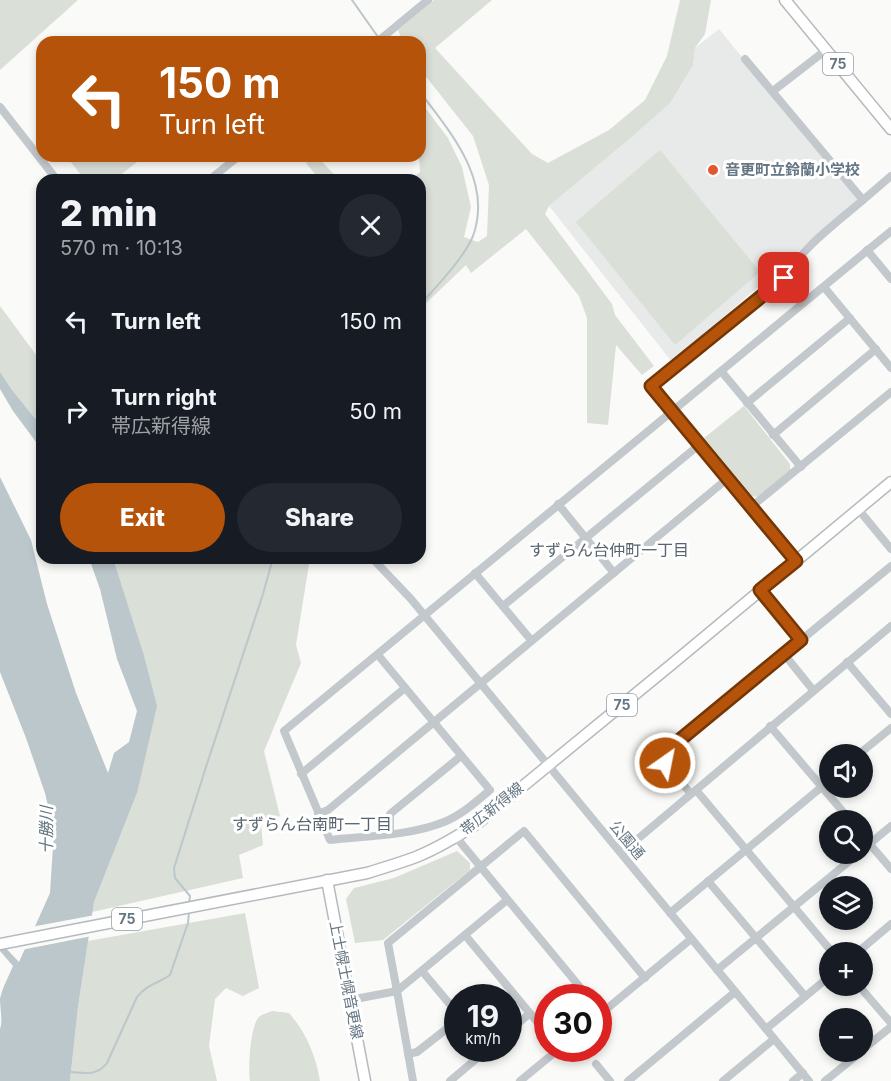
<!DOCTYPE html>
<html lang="en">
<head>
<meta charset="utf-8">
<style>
	:root { --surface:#171b24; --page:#242831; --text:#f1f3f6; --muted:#9ea1a6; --accent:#b45309 }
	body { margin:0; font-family:Inter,"Noto Sans JP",sans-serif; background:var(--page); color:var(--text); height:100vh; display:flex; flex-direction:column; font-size:22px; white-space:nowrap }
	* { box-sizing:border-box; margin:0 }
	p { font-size:20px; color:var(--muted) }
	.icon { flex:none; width:33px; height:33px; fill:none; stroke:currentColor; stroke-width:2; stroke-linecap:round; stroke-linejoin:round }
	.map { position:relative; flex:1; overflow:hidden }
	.side { position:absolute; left:36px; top:174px; width:390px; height:390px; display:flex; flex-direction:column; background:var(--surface); border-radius:18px; box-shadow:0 3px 9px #0003 }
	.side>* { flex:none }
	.top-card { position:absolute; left:36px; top:36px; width:390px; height:126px; border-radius:18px; box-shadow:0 3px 9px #0003; background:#b45309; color:#fff; overflow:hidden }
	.tools { position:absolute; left:819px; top:744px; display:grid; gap:12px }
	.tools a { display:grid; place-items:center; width:54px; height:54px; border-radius:50%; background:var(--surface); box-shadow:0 3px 9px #0003; font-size:30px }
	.speed { position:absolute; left:444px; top:984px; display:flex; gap:12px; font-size:30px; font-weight:700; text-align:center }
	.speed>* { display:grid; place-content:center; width:78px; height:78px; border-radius:50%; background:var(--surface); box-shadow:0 3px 9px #0003; line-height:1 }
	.speed small { font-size:15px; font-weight:400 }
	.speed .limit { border:9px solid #d22; background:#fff; color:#111 }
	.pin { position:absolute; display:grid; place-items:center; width:51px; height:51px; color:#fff; margin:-26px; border-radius:12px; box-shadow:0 3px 9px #0006 }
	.me { position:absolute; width:66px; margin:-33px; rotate:33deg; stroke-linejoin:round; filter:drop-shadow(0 0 4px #0008) }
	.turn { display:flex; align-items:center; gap:21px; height:126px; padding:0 24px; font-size:27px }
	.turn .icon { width:78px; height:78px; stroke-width:2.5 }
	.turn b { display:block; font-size:42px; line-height:51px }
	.round { display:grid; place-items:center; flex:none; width:63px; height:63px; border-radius:32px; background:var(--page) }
	.headline { display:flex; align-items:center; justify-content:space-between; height:102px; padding:0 24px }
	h1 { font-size:36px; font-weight:800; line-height:45px }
	.cta { display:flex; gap:12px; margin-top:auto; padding:12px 24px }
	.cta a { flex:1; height:69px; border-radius:36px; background:var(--accent); color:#fff; font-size:24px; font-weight:800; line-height:69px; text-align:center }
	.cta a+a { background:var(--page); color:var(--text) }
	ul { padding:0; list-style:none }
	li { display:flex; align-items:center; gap:18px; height:90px; padding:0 24px }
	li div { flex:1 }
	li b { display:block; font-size:22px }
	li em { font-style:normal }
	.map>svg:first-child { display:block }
	.built { fill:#e8e9e9 }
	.green { fill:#dadfd7 }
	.water { fill:#bbc7cb }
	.pier { fill:#fafaf8 }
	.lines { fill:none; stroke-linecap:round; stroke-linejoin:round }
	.stream { stroke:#bbc7cb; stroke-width:2 }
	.major-casing { stroke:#b5babe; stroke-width:13 }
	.minor { stroke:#c3c8cc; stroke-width:8 }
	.major { stroke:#fff; stroke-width:10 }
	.route-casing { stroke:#753606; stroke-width:15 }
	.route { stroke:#b45309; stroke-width:10 }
	.poi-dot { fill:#e4572e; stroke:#fff; stroke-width:2 }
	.labels { text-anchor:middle; stroke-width:6; stroke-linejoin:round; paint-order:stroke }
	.shield { fill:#fff; stroke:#939fa8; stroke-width:1.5 }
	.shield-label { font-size:14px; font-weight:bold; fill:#657683 }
	.poi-label { font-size:15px; font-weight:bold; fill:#657683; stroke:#fff; text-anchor:start }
	.street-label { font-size:15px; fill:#657683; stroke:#fff }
	.neighbourhood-label { font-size:16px; fill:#57646e; stroke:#fff }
	.water-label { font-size:16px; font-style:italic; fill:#60757c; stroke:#fff }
</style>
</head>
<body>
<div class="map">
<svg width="891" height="1081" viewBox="0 0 891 1081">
	<rect width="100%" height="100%" fill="#fafaf8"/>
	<polygon class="built" points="719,29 858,199 672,362 549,206 627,141 693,65 695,48"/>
	<g class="green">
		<polygon points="0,0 78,0 0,70"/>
		<polygon points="434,0 492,0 435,48 532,154 548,163 609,130 645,100 667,56 680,0 711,0 705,34 695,48 693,65 670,103 627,141 549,206 545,214 612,304 615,315 654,366 642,375 616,345 608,425 587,423 587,318 579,296 526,229 471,273 466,265 420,309 420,180 411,180 420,172 419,156 420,156 420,101 448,138 462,167 471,207 464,237 478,242 487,236 489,185 473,136 420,69 420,42 403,42 398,30"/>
		<polygon points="660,150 760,272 675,345 576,222"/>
		<polygon points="66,156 132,156 137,162 114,180 78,180 82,176"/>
		<polygon points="315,156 317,156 339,180 320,180 306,163"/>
		<polygon points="0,306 42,363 42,427 12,390 0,372"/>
		<polygon points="744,406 790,464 790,470 757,497 752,496 704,438"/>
		<polygon points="113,558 310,558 296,645 301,663 264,751 280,816 261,824 263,845 239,855 243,878 92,912 94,902 137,793 143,652"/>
		<polygon points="457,851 470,863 470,870 383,940 355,943 346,899 354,888 394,878"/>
		<polygon points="245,913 259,988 243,996 226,988 215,999 209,1046 217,1081 70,1081 78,1007 88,941"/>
		<path d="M272 1011 289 1013C306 1032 316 1056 320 1081H250C248 1069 250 1026 259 1017 262 1014 268 1013 272 1011Z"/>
	</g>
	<g class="water">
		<polygon points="0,372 12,390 42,427 42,450 13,411 0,389"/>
		<path d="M0 477 31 540 47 604 76 693 108 773 114 753 129 742 137 711 117 659 100 589 89 558H113L143 652 157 706 137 793 94 902 78 1007 70 1081H0V1029C3 1020 0 1009 0 999 2 988 9 976 13 966L0 951V942L19 962 50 893 54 831 45 793 26 738 0 672Z"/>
	</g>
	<polygon class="pier" points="95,915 92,936 21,950 31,927"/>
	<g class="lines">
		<g class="stream">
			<polyline points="352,0 378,37"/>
			<path d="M420 92C451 133 493 181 473 236 464 258 436 287 420 305"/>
			<polyline points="189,904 190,896 175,878 174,868 205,770 263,594 273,558"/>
			<path d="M71 1072C86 1073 97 1076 107 1063L137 997C146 985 159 983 170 975L188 923 189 912"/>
		</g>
		<defs>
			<g id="major">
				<polyline points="785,0 891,129"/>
				<polyline points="327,880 365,1081"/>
				<path d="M0 944 367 873C383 868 400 863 416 857 438 848 458 836 478 823L672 664 891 482"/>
			</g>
		</defs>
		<use href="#major" class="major-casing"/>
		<g class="minor">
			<polyline points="377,42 428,0"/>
			<polyline points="745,59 863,200 891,176"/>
			<polyline points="773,91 826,50"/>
			<polyline points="0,107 57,180"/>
			<polyline points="209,180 239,156"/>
			<polyline points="867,250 891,279"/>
			<polyline points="824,287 891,368"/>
			<polyline points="721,371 801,467"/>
			<polyline points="747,403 850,318"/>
			<polyline points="773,435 876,349"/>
			<polyline points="558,504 614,573"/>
			<polyline points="751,507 891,392"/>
			<polyline points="858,509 891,549"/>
			<polyline points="372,558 411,599 809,1081"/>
			<path d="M796 560 651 386 784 278C803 247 835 224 863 200"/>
			<polyline points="475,573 531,640"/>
			<polyline points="760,590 801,640"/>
			<polyline points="503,606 699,445"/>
			<polyline points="784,654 813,690"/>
			<path d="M378 655 490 790C476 802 461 815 444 822 409 836 366 836 330 840L284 731 891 231"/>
			<polyline points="847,662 891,714"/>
			<polyline points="770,726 850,820"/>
			<polyline points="859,754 891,728"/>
			<polyline points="301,774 405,688"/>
			<polyline points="696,790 832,952"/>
			<polyline points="691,794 665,763 665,755 670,748 891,566"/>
			<polyline points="318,814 328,810 727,479"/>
			<polyline points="390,833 390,814 461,756"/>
			<polyline points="862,835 891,869"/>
			<polyline points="456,837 589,998"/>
			<polyline points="862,850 891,826"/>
			<polyline points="621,853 891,626"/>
			<polyline points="708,881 805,996"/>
			<polyline points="670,913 830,780"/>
			<polyline points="465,935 548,1035"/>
			<polyline points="858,952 891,924"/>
			<polyline points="717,970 858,854"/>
			<polyline points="422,971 458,1014"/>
			<polyline points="859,986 891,1023"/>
			<polyline points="350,1000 397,991 507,900"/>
			<polyline points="598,1016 691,939"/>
			<polyline points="766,1029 830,976"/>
			<polyline points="508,1032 529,1014"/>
			<polyline points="862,1050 891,1027"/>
			<polyline points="408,1054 417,1052 458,1020"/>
			<polyline points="596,1064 610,1081"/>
			<polyline points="413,1081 397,991 388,943 524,831 645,978"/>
			<polyline points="450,1081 489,1048"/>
			<polyline points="520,1081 560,1048"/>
			<polyline points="628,1081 735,992"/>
			<polyline points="723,1081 774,1039"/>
			<polyline points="793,1081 803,1073"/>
			<polyline points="825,1081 861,1052"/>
		</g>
		<use href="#major" class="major"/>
	</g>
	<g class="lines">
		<defs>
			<polyline id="route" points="665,763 665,755 670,748 801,640 760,590 796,561 651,386 784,278"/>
		</defs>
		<use href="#route" class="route-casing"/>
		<use href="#route" class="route"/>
	</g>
	<circle class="poi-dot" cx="713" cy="170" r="6"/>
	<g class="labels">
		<g class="shield">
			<rect x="823" y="53" width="30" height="22" rx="4.5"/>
			<rect x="607" y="694" width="30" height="22" rx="4.5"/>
			<rect x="112" y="908" width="30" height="22" rx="4.5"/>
		</g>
		<g class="shield-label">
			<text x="838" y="69">75</text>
			<text x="622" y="710">75</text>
			<text x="127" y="924">75</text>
		</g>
		<g class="poi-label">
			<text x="725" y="175">音更町立鈴蘭小学校</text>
		</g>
		<g class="street-label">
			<text transform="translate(492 809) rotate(-38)" y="5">帯広新得線</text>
			<text transform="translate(627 840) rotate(50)" y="5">公園通</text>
			<text transform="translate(346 980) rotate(79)" y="5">上士幌士幌音更線</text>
		</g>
		<g class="neighbourhood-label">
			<text x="609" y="556">すずらん台仲町一丁目</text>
			<text x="312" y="830">すずらん台南町一丁目</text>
		</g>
		<g class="water-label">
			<text transform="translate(46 830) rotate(-90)" y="6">十勝川</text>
		</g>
	</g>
</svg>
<div class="tools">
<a><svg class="icon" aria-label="sound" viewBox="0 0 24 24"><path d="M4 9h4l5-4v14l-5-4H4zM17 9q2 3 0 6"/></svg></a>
<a><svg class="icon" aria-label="search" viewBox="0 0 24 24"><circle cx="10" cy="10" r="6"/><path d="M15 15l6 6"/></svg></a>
<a><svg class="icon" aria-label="layers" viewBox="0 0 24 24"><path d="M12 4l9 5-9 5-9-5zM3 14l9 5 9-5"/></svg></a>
<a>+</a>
<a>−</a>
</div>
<div class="speed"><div>19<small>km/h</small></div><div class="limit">30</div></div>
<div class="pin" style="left:784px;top:278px;background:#d93025"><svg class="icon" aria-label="arrive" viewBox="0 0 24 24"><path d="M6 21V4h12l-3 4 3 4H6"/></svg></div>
<svg class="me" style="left:665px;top:763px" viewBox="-20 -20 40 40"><circle r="17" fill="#b45309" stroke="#fff" stroke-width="3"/><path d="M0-11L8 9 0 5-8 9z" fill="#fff"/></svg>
<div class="top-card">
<div class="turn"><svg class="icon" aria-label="left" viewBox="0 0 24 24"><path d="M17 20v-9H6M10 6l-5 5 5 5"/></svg><div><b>150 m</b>Turn left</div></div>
</div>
<section class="side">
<div class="headline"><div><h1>2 min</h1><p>570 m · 10:13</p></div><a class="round"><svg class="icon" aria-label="close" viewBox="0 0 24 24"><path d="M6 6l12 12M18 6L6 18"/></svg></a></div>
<ul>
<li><svg class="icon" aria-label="left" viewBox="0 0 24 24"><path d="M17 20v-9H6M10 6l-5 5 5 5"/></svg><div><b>Turn left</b></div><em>150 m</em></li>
<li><svg class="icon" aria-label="right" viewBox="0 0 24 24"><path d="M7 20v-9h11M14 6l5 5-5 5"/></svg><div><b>Turn right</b><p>帯広新得線</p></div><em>50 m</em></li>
</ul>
<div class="cta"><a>Exit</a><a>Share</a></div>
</section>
</div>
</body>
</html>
